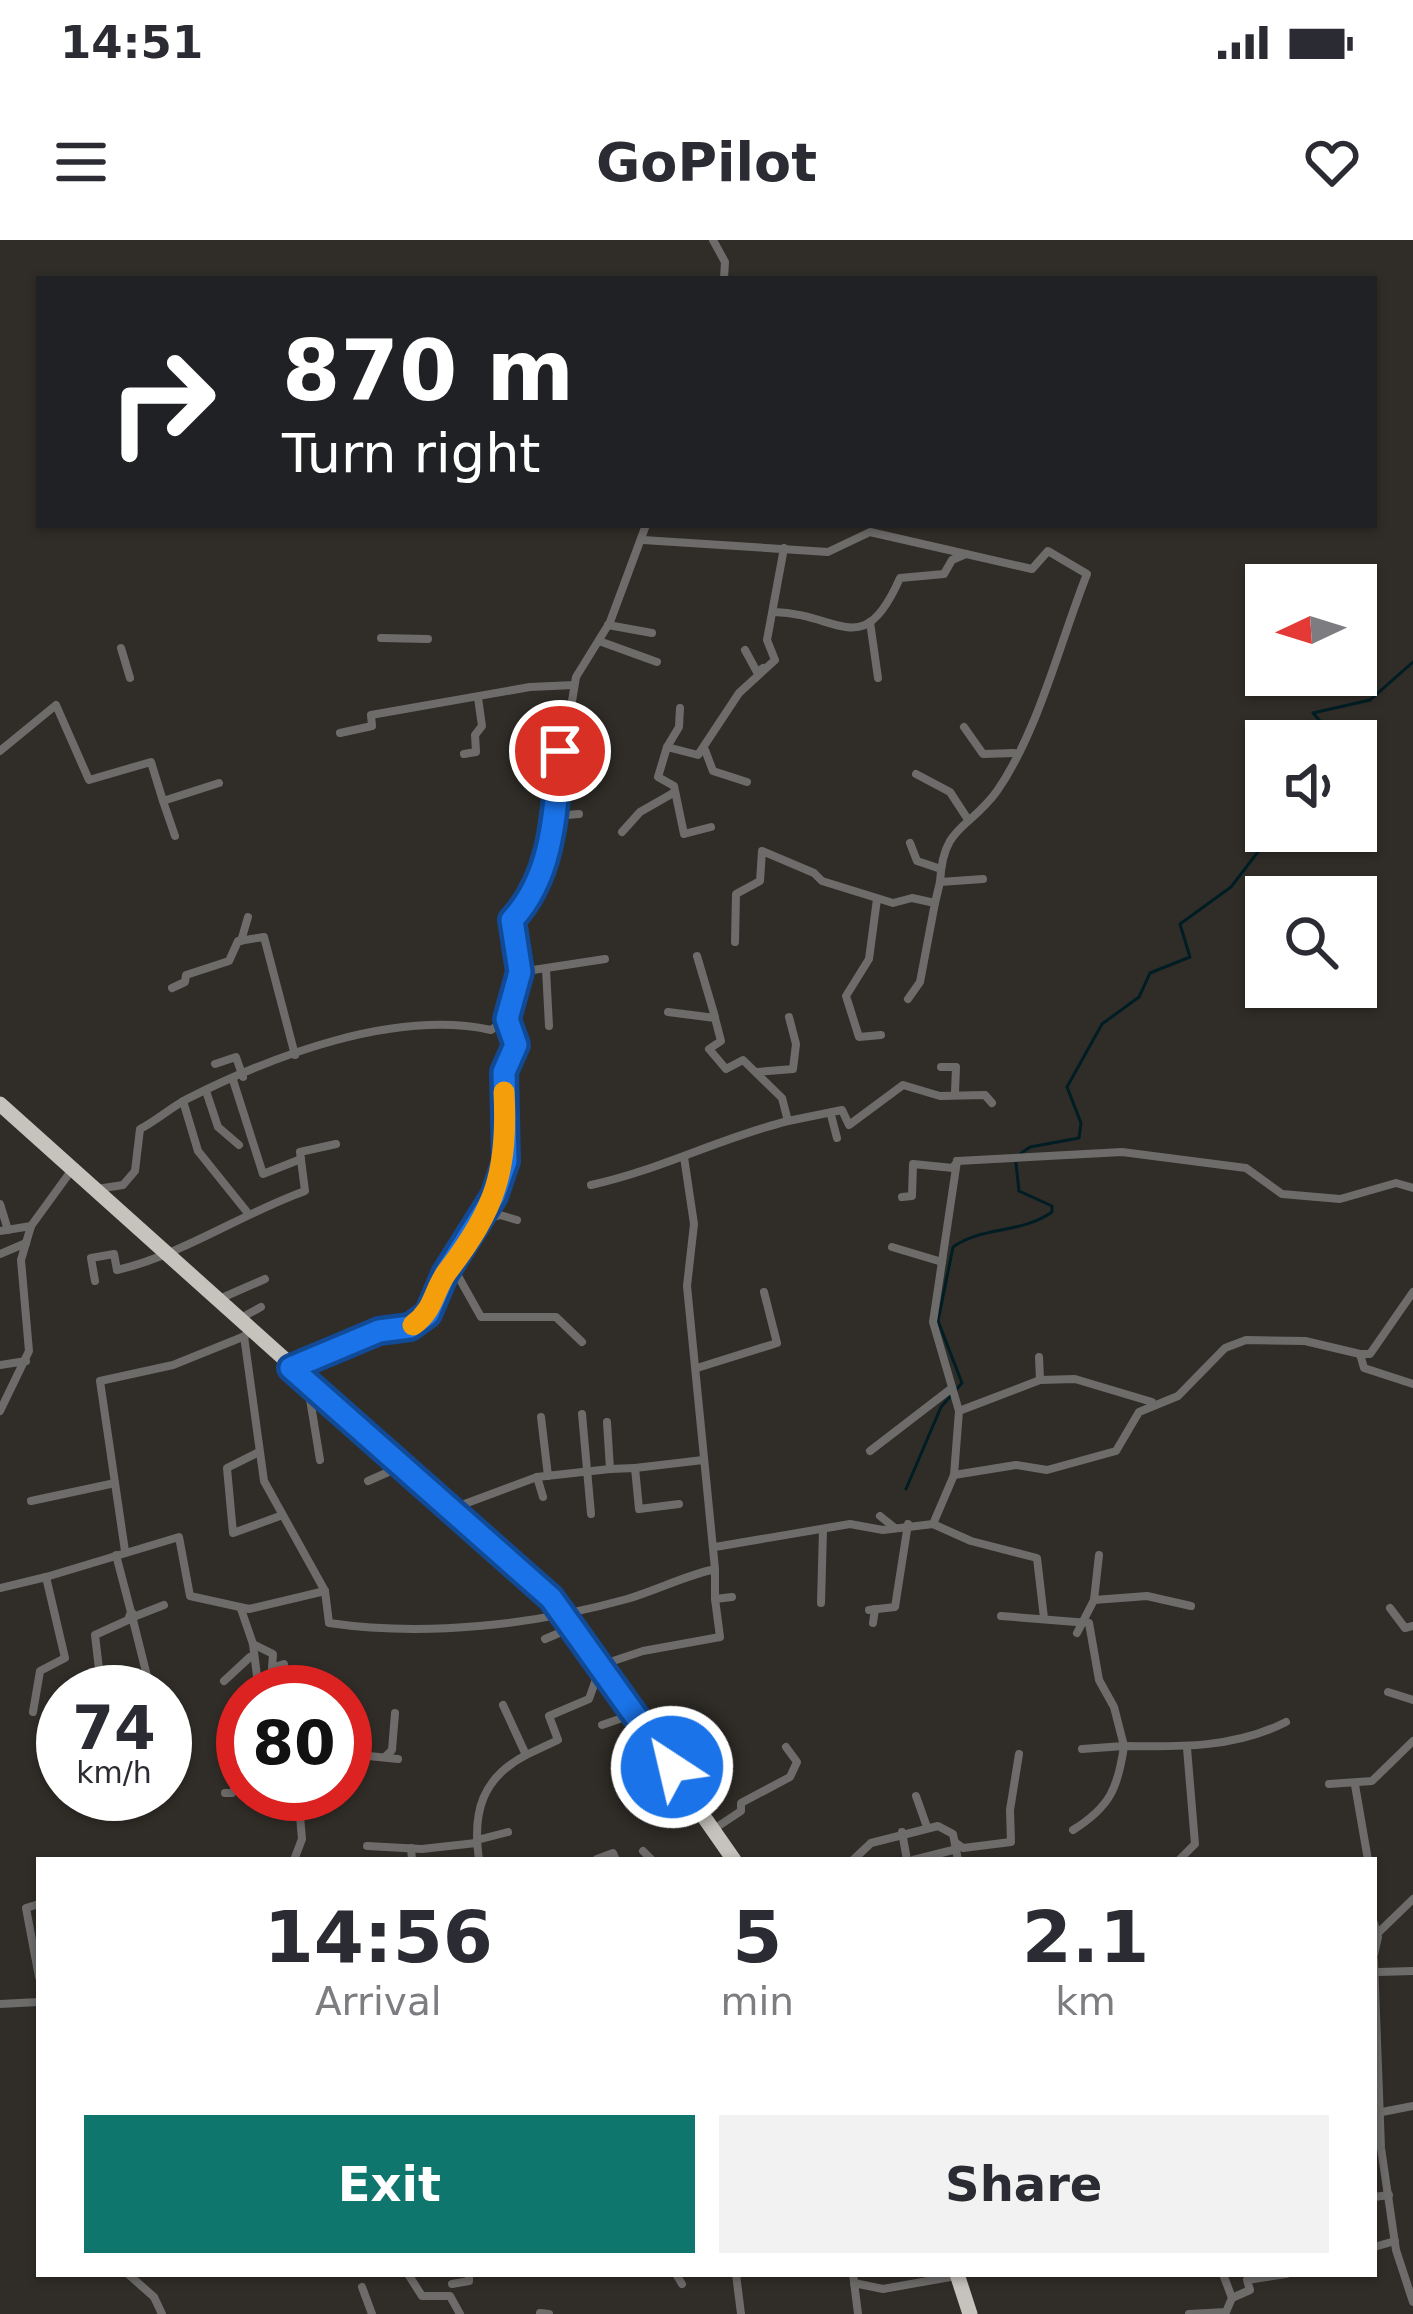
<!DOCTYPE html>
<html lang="en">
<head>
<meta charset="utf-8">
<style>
	:root { --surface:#fff; --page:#f2f2f3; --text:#2b2b33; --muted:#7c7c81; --accent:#0f766e }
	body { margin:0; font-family:"DejaVu Sans",sans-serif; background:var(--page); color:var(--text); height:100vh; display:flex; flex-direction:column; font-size:45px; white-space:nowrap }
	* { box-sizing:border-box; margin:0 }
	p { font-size:39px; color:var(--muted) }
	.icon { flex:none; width:66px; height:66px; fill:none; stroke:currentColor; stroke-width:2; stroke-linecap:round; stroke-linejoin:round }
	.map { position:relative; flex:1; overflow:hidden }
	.side { position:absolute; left:36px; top:1617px; width:1341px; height:420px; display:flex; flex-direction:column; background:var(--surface); border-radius:0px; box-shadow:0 3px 9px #0004 }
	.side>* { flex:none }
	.hud { position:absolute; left:36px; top:36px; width:1341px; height:252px; border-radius:0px; box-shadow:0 3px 9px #0004; background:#202124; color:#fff; overflow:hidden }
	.needle { width:78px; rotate:266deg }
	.tools { position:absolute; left:1245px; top:324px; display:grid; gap:24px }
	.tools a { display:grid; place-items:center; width:132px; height:132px; border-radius:0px; background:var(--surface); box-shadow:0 3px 9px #0004; font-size:60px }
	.speed { position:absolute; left:36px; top:1425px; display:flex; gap:24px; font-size:60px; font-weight:700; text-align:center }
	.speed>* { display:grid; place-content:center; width:156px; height:156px; border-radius:50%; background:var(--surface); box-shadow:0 3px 9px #0004; line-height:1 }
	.speed small { font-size:30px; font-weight:400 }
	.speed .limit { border:18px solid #d22; background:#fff; color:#111 }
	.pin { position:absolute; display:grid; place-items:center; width:102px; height:102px; color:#fff; margin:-51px; border:6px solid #fff; border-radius:50%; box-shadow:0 3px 12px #0007 }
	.me { position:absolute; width:132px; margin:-66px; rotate:325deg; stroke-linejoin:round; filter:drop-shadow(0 0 9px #0008) }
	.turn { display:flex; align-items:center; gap:42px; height:252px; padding:0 48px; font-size:54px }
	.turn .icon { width:156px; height:156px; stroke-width:2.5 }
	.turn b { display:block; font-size:84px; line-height:102px }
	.eta { display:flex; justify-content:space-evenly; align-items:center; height:204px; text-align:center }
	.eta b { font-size:72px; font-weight:700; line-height:84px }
	.cta { display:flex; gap:24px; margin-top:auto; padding:24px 48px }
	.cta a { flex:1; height:138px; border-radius:0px; background:var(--accent); color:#fff; font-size:48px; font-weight:700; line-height:138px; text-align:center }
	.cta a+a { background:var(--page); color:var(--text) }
	.status { display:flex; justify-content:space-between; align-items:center; height:84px; padding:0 60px; background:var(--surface); direction:ltr }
	.status svg { height:33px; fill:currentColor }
	header { display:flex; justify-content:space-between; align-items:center; height:156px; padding:0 48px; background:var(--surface); font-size:54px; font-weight:700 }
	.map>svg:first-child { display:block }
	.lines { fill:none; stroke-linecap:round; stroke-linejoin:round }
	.stream { stroke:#001d24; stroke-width:3 }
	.minor { stroke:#6e6c6a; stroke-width:8 }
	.highway { stroke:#c6c2bc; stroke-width:15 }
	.route-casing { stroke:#114b97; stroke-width:30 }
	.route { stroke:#1a73e8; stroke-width:21 }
	.slow { stroke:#f59e0b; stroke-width:21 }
</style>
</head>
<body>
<div class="status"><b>14:51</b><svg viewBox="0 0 49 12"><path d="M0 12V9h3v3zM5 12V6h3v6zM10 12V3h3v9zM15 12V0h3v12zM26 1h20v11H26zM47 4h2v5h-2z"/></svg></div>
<header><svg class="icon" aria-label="menu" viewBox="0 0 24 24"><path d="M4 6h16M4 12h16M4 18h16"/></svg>GoPilot<svg class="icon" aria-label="heart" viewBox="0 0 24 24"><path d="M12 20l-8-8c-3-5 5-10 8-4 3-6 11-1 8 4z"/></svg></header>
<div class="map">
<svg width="1413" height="2074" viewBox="0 0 1413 2074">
	<rect width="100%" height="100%" fill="#302d28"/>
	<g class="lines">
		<g class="stream">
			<polyline points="1338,501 1313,473 1370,460 1413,422"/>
			<polyline points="1020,914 1030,907 1079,898 1081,883 1067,847 1102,784 1139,757 1150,733 1190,717 1180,684 1231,647 1274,591"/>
			<path d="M906 1249 941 1167 962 1143 938 1081 953 1007C982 986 1021 994 1052 972V966L1019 951 1016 923"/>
		</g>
		<g class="minor">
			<polyline points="713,0 725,22 724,39"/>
			<path d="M643 300 828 312 870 292 1032 329 1048 311 1087 334C1060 402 1038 492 997 551 969 590 943 584 940 642L983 639"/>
			<path d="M774 372C841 374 863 422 900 338L944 334 952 320 966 314"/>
			<polyline points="870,382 878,438"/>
			<polyline points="608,385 652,393"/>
			<polyline points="381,398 428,399"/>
			<polyline points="599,401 657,422"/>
			<polyline points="121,408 130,438"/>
			<polyline points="745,410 757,432 763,428"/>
			<polyline points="680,468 679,487 667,507 698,515 739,453 775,420 767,400 784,308"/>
			<polyline points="964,487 983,514 1014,513"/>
			<polyline points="340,493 372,486 371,475 530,447 574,445"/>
			<polyline points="667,507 658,537 674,546 684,594 711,587"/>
			<polyline points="705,510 713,531 747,542"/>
			<polyline points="0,511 56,465 89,540 151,522 163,561 219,543"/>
			<polyline points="464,514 476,512 475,495 482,486 478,458"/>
			<polyline points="916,534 950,552 967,578"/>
			<polyline points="163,561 175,596"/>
			<polyline points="553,576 579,574"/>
			<polyline points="622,592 640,572 675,552"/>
			<polyline points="910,603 917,621 941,629"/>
			<polyline points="877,659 869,719 846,756 859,797 881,795"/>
			<polyline points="241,701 248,677"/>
			<polyline points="735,702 736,654 760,641 762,611 814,633 822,641 893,663 912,658 935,663 940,642"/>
			<polyline points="697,716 715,777"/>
			<polyline points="546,729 549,786"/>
			<polyline points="520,732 605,719"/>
			<polyline points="172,748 185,742 186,735 229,721 238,701 264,697 295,815"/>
			<polyline points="908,759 920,742 935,663"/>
			<polyline points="668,772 715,778 721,801 709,809 726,829 743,820 782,858 788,881 842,870 849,885 903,845 940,856 985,855 992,863"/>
			<polyline points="215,824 236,817 243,837"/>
			<polyline points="941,827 956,827 955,852"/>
			<polyline points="757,832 793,829 796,804 789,777"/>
			<polyline points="233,840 263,934 301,919"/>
			<polyline points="206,851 218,887 239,905"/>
			<polyline points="183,861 198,911 247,972"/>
			<polyline points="831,875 837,898"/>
			<polyline points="957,921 1122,912 1246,928 1282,954 1340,959 1396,943 1413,948"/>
			<polyline points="957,921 933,1082 959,1171"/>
			<path d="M591 945C660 930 720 898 788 881"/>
			<path d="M97 949 123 945 135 931 140 889C156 881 170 868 187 859 272 816 395 769 491 790L507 779"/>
			<polyline points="902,957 912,956 913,924 953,928 957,922"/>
			<polyline points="0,964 8,990"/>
			<polyline points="479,982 500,975 517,980"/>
			<polyline points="0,991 31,986"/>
			<polyline points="892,1007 942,1022"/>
			<polyline points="0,1014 26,1003"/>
			<polyline points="453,1027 481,1077 556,1077 582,1102"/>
			<path d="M95 1041 91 1018 114 1014 117 1030C182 1015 241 974 305 951L300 912 336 904"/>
			<polyline points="1413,1052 1370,1114 1360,1114 1364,1128 1413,1144"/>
			<polyline points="217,1060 265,1039"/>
			<polyline points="241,1078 261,1067"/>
			<polyline points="1039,1117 1040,1140"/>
			<polyline points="0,1125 26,1121"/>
			<path d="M292 1127C320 1114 349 1099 379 1091 391 1088 404 1090 415 1084 433 1073 499 949 505 924 515 881 496 849 516 805L507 779 520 732 512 680 527 664 545 624 576 437 610 382 646 285"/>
			<polyline points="697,1128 777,1103 764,1052"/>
			<polyline points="314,1148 310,1159 320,1220"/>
			<polyline points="0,1171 29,1111 21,1020 31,986 71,931"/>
			<polyline points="582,1174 591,1274"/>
			<polyline points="541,1177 548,1236"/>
			<polyline points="870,1211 952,1148"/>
			<polyline points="259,1212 227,1228 233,1293 280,1276"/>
			<polyline points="635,1228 703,1220"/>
			<polyline points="610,1229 635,1228 639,1269 679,1264"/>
			<polyline points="954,1235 1016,1225 1047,1230 1116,1211 1139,1172 1178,1156 1225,1108 1246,1100 1305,1101 1360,1114"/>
			<polyline points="537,1237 610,1229 607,1182"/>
			<polyline points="368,1241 402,1226"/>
			<polyline points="31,1261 115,1243"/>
			<polyline points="451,1269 537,1237 543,1257"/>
			<polyline points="880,1276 895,1288"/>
			<polyline points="933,1284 954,1235 959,1171 1040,1140 1075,1139 1152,1162"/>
			<polyline points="715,1307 850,1284 883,1290 933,1284 971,1301 1037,1318 1044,1378"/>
			<polyline points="125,1311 100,1141 173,1125 245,1096"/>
			<polyline points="1099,1315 1094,1360 1147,1356 1191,1366"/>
			<polyline points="715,1330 715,1359 732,1357"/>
			<polyline points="0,1348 46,1337"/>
			<path d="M325 1351 329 1383C425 1397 534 1385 627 1359 657 1350 684 1336 715 1329L687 1046 694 984 684 917"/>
			<polyline points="821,1363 823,1289"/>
			<polyline points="1390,1368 1405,1388 1413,1386"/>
			<polyline points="241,1369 253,1404"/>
			<polyline points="869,1370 895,1367 908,1284"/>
			<polyline points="1001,1376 1089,1383 1099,1440 1114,1467 1124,1506 1082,1509"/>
			<polyline points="873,1383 875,1369"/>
			<polyline points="1077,1393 1094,1360"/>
			<polyline points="545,1399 571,1388"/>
			<polyline points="99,1429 95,1395 128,1380 131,1372 116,1315"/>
			<polyline points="224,1441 250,1417"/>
			<polyline points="151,1452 131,1372 136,1376 164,1365"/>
			<polyline points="267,1452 258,1444 253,1404 273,1414 272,1428 284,1424"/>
			<polyline points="1388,1452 1413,1460"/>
			<polyline points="33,1472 40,1431 65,1418 46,1337 179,1297 190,1356 249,1369 325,1351 264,1241 244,1096"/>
			<polyline points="602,1485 634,1474"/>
			<polyline points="231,1497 233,1524 241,1542"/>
			<polyline points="634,1512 629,1499 641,1491"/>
			<polyline points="526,1515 558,1500 549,1476 589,1459 601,1425 643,1411 720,1397 715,1359"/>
			<polyline points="385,1517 392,1510 395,1473"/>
			<polyline points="345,1522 359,1515 398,1519"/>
			<polyline points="1329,1544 1372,1541 1413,1501"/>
			<polyline points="1355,1545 1368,1620"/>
			<polyline points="225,1553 232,1553 241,1541"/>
			<polyline points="916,1556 927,1587"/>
			<polyline points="714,1589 741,1571 741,1563 790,1537 797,1522 786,1507"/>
			<path d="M1073 1590C1110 1567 1118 1548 1124 1506 1180 1507 1235 1508 1286 1482"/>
			<polyline points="902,1592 907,1620"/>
			<polyline points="477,1600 508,1592"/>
			<polyline points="956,1603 963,1608 1011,1602 1010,1570 1019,1514"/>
			<polyline points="367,1606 422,1609 476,1603"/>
			<polyline points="411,1608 412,1620"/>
			<polyline points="643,1611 652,1620"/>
			<polyline points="597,1619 613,1613 616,1620"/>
			<polyline points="294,1620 302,1599 298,1554"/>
			<path d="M479 1620C472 1572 482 1538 526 1515L503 1465"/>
			<polyline points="853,1620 871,1603 938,1586 953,1594 958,1620"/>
			<polyline points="913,1620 957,1609"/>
			<polyline points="1179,1620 1195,1604 1187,1508"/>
			<polyline points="39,1664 26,1668 39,1737"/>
			<polyline points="1374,1683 1378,1697 1374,1715"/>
			<polyline points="1378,1693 1413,1659"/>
			<polyline points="1374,1720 1381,1908 1396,2010 1413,2062"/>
			<polyline points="1378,1732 1413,1731"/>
			<polyline points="0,1764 39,1762"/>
			<polyline points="1382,1872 1413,1866"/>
			<polyline points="1374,1957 1389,1955"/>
			<polyline points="1374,2007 1395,2001"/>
			<polyline points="128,2034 154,2057 162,2074"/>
			<polyline points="408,2034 422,2056 450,2056 460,2074"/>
			<polyline points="676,2034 682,2044"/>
			<polyline points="736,2034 741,2074"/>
			<polyline points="853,2034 858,2074"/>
			<polyline points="1223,2034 1232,2058"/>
			<polyline points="854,2043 883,2049 956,2036"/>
			<polyline points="452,2044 469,2041 469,2034"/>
			<polyline points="362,2047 372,2074"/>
			<polyline points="540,2073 549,2074"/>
			<polyline points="1189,2074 1226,2072 1232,2058 1250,2050 1247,2040 1286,2034"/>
		</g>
		<g class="highway">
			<polyline points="0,864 551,1358 734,1620"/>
			<polyline points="957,2034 970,2074"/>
		</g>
	</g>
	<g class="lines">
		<defs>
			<path id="route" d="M560 511C555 570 554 635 512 680L520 732 507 779 516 805 504 832 506 921 494 956 445 1034 428 1074 410 1087 379 1091 291 1128 551 1358 672 1527"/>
		</defs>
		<use href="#route" class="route-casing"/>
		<use href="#route" class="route"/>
		<path class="slow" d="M413 1085C435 1069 433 1051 447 1032 496 968 508 931 504 852"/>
	</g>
</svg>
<div class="tools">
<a><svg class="needle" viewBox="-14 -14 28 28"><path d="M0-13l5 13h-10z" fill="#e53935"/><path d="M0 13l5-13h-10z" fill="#7c7c81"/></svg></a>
<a><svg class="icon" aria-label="sound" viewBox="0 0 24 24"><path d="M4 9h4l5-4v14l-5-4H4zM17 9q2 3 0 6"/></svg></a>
<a><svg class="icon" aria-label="search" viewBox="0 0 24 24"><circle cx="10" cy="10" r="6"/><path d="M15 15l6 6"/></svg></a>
</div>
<div class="speed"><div>74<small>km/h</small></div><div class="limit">80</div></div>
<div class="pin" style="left:560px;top:511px;background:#d93025"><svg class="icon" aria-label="arrive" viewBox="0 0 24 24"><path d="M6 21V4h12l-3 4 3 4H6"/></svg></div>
<svg class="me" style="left:672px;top:1527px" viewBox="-20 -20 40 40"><circle r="17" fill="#1a73e8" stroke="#fff" stroke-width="3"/><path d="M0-11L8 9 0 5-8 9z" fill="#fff"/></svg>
<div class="hud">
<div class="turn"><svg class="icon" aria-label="right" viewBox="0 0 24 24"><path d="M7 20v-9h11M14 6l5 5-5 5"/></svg><div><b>870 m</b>Turn right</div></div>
</div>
<section class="side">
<div class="eta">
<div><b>14:56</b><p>Arrival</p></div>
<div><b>5</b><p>min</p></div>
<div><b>2.1</b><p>km</p></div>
</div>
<div class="cta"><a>Exit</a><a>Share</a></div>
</section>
</div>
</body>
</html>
